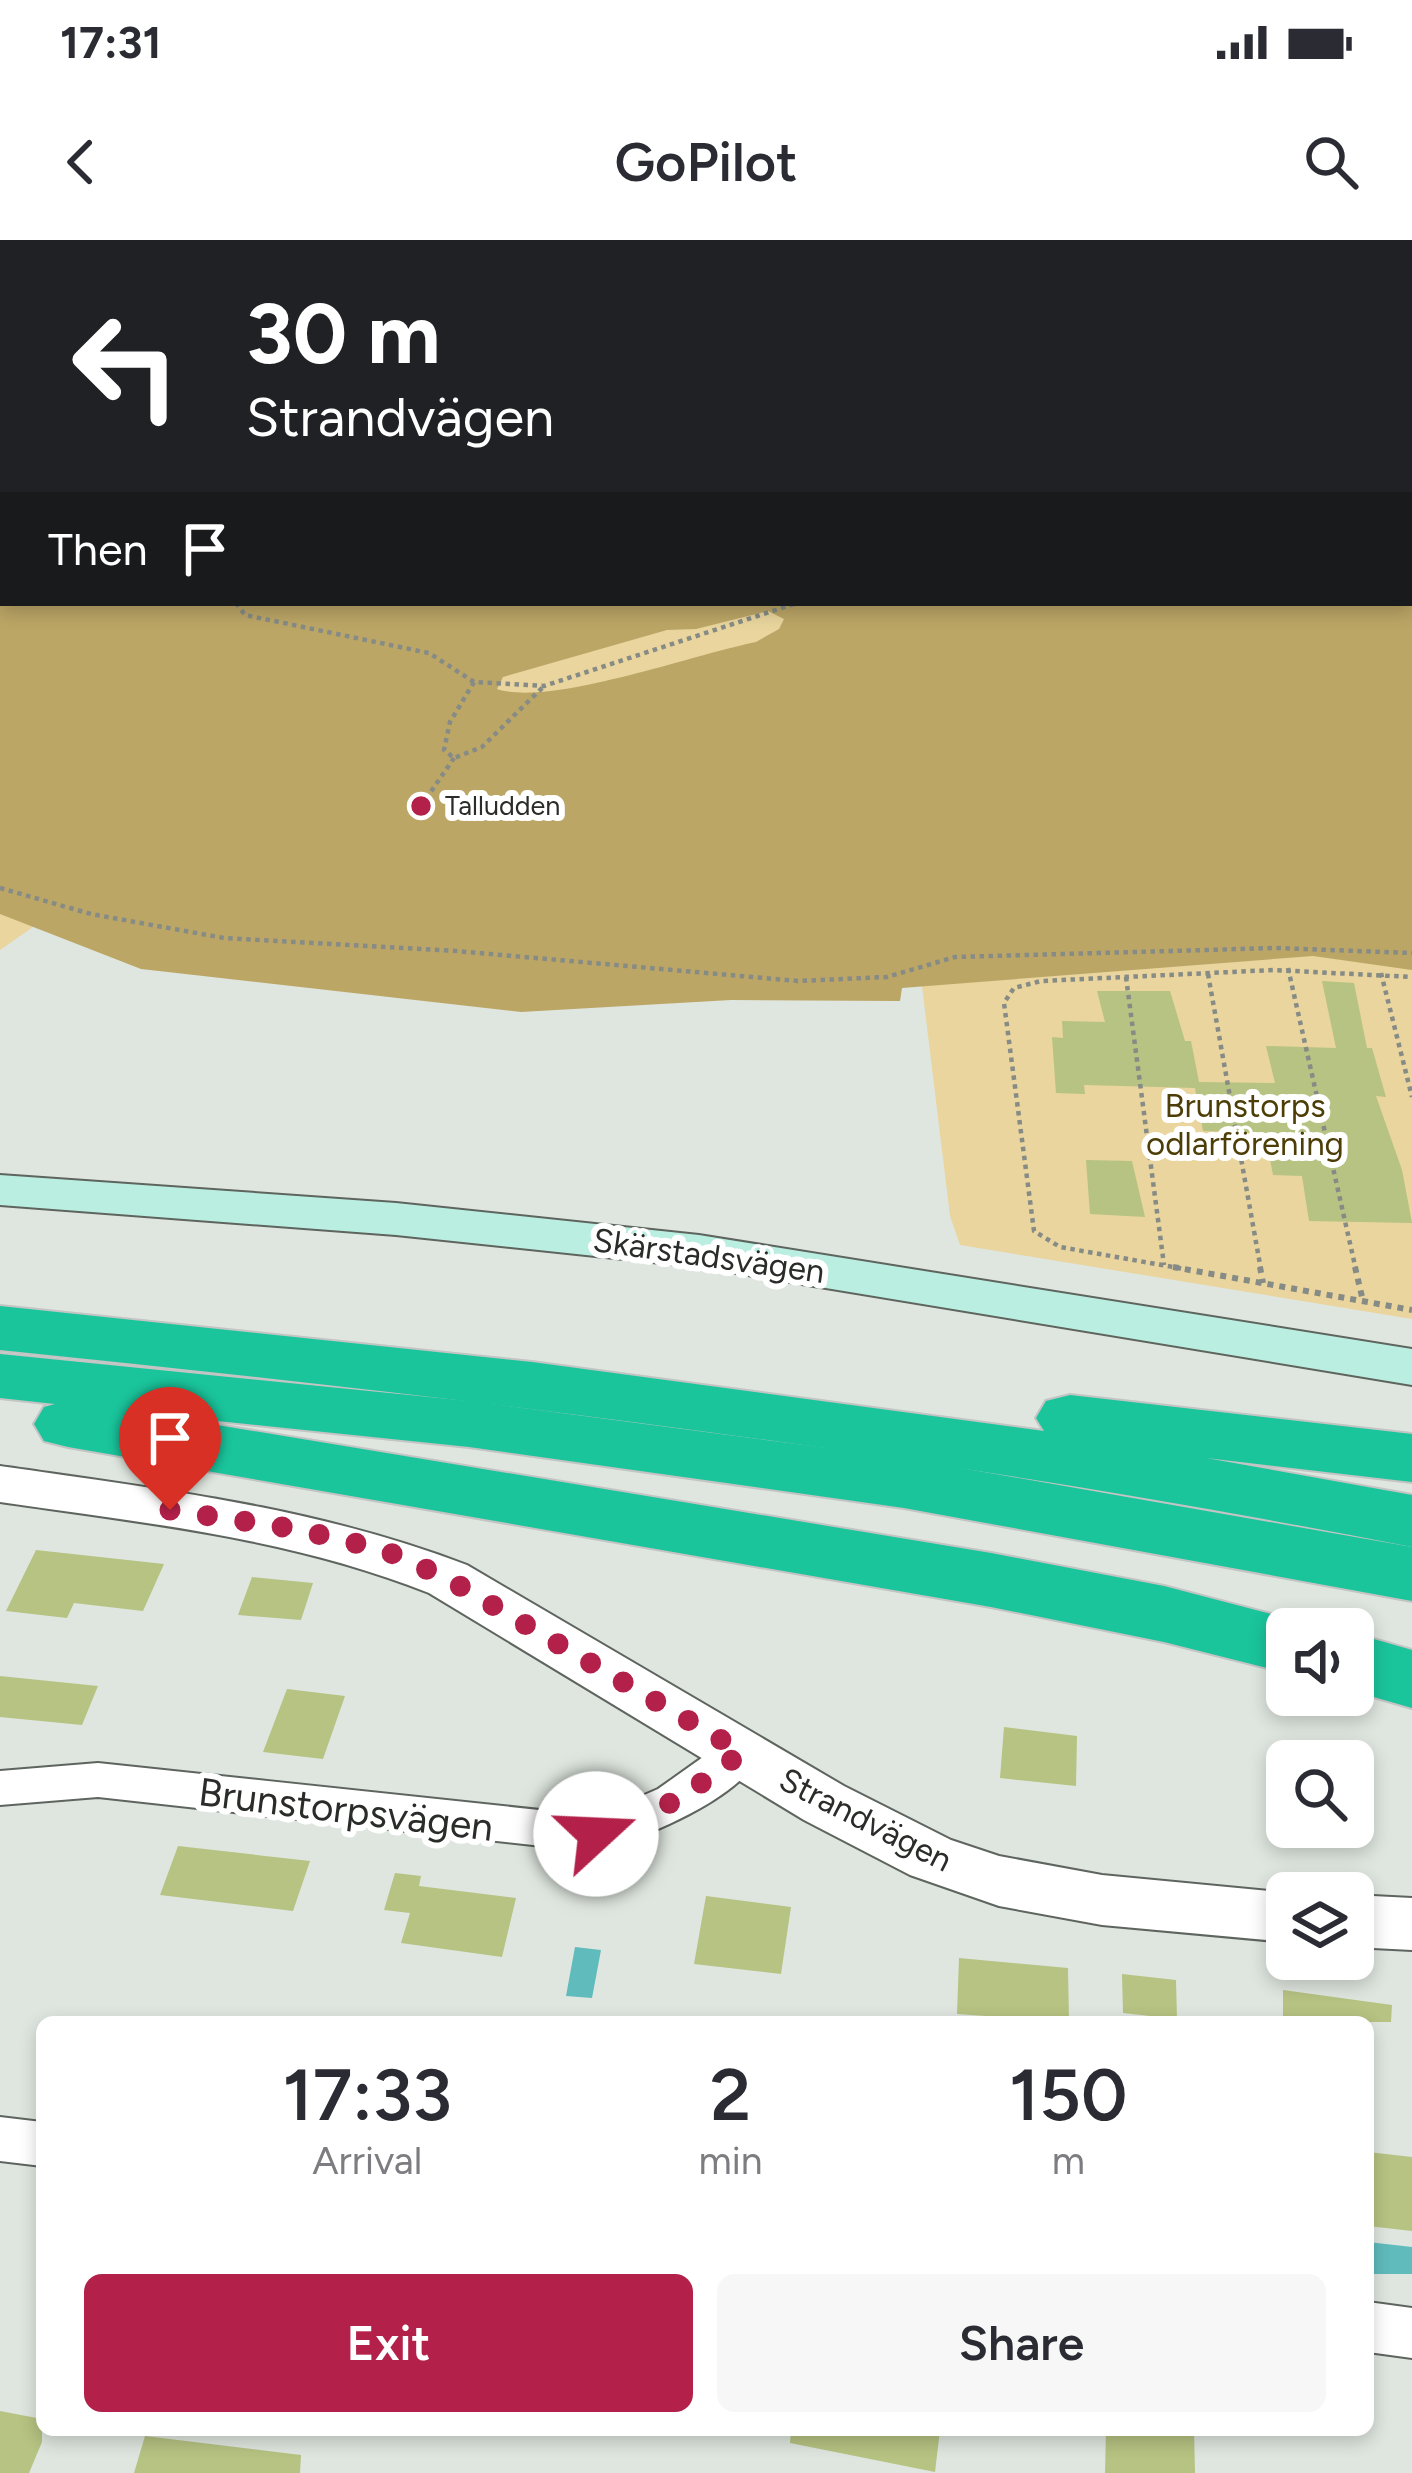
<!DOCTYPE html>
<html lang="en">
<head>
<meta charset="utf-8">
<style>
	:root { --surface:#fff; --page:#f7f7f7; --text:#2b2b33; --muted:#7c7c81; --accent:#b3214a }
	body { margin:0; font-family:Figtree,sans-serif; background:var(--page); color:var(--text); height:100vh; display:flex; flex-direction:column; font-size:45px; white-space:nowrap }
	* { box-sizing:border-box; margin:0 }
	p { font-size:39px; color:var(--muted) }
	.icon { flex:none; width:66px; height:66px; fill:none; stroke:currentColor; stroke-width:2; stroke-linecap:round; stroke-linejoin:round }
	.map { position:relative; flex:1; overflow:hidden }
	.side { position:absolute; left:36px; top:1776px; width:1338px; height:420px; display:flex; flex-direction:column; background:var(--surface); border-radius:18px; box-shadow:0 6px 18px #0003 }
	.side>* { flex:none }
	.banner { position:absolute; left:0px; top:0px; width:1413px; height:366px; box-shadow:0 6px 18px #0003; background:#202124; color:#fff; overflow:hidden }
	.fabs { position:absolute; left:1266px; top:1368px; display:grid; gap:24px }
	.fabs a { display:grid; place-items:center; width:108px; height:108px; border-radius:18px; background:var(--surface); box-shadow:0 6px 18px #0003; font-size:60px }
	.pin { position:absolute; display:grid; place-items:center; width:102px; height:102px; color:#fff; margin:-123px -51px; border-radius:50% 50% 50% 0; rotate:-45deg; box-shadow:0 0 12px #0007 }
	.pin .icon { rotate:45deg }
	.me { position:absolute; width:132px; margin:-66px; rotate:70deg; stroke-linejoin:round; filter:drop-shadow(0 0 9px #0008) }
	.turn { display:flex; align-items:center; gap:42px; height:252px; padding:0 48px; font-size:54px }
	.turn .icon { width:156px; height:156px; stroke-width:2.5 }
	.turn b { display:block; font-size:84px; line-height:102px }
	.then { display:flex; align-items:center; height:114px; padding:0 48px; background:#0003; gap:24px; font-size:45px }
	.eta { display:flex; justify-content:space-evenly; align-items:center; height:204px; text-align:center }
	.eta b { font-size:72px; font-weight:600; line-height:84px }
	.cta { display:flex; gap:24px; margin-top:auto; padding:24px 48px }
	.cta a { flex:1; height:138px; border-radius:18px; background:var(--accent); color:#fff; font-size:48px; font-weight:600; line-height:138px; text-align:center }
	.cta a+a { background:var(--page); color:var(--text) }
	.status { display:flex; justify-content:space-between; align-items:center; height:84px; padding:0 60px; background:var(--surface); direction:ltr }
	.status svg { height:33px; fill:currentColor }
	header { display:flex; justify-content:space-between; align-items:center; height:156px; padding:0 48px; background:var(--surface); font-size:54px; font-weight:600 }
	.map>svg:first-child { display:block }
	.green { fill:#e9d59d; fill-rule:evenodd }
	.forest { fill:#bca666; fill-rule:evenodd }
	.water { fill:#60bbbd }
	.building { fill:#b6c382 }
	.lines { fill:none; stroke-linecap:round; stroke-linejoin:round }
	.minor-casing { stroke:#5e645e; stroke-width:4 }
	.tertiary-casing { stroke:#5e645e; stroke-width:4 }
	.secondary-casing { stroke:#5e645e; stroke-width:4 }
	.motorway-casing { stroke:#c3c4c3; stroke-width:4 }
	.path-far2 { stroke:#868b86; stroke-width:3; stroke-dasharray:3 3; stroke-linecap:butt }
	.path-far1 { stroke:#868b86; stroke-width:4.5; stroke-dasharray:4.5 4.5; stroke-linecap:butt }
	.path { stroke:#868b86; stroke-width:6; stroke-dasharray:6 6; stroke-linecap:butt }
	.minor { fill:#fff; fill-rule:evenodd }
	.tertiary { fill:#fff; fill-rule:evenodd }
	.secondary { fill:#baeee1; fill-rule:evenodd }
	.motorway { fill:#1ac59c; fill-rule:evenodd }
	.route { stroke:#b3214a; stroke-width:21; stroke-dasharray:0 37.8 }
	.poi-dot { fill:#b3214a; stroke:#fff; stroke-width:4.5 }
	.labels { text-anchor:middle; stroke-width:12; stroke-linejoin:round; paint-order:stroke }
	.far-poi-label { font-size:27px; fill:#2a2c29; stroke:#fff; text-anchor:start }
	.park-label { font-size:33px; fill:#4d3e08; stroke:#fff }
	.street-label { font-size:33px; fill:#2a2c29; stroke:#fff }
	.near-street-label { font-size:39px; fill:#2a2c29; stroke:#fff }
</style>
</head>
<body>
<div class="status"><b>17:31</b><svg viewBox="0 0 49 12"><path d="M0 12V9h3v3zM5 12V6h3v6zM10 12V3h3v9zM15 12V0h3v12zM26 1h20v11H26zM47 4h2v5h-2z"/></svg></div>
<header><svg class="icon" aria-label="back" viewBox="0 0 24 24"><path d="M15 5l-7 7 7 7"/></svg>GoPilot<svg class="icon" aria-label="search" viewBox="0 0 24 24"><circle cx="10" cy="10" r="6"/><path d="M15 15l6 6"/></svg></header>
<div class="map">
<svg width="1412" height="2233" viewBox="0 0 1412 2233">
	<rect width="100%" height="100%" fill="#dfe6df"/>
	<path class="green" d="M0 0H1412V1079L960 1005 950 976 922 746 1300 716 70 661 0 710ZM3 3H1410V363H3Z"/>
	<path class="forest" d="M815 0H1412V730L1313 716 902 748 900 761 731 760 521 772 141 729 0 674V38L3 363H1410V3ZM768 371 784 379 779 389 756 402C695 414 549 467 497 449L503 437 667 390 696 389Z"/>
	<g class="water">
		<polygon points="575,1707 601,1710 592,1758 566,1756"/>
		<polygon points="1368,2002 1412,2007 1412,2034 1368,2034"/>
	</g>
	<g class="building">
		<polygon points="1322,741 1354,743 1367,808 1372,808 1386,857 1376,856 1402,930 1412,983 1309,981 1302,936 1273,935 1265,893 1203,891 1195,848 1084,845 1085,854 1056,853 1052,797 1063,798 1062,781 1105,782 1097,751 1170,751 1185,801 1191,801 1199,842 1275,843 1266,806 1336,808"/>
		<polygon points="1086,920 1132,921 1145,977 1090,974"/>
		<polygon points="36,1310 164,1324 143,1371 74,1363 67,1378 6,1371"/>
		<polygon points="252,1337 313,1343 301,1380 238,1375"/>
		<polygon points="0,1436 98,1446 82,1485 0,1477"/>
		<polygon points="287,1449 345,1456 323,1519 263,1512"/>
		<polygon points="1004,1487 1077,1496 1076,1546 1000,1538"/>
		<polygon points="178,1606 310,1621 293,1671 160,1655"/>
		<polygon points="395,1633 421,1636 419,1646 516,1658 502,1717 401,1703 410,1673 384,1670"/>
		<polygon points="706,1656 791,1667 781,1734 694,1724"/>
		<polygon points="959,1718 1068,1728 1069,1782 957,1774"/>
		<polygon points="1122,1734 1176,1740 1177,1779 1123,1773"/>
		<polygon points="1283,1750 1392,1765 1391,1782 1283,1782"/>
		<polygon points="1368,1912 1412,1917 1412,1991 1368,1986"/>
		<polygon points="0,2171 42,2179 42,2202 29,2233 0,2233"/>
		<polygon points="791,2190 940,2190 935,2232 790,2203"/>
		<polygon points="1106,2190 1194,2190 1195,2233 1105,2233"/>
		<polygon points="145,2196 301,2215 300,2233 134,2233"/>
	</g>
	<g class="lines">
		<defs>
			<g id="minor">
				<path d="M742 1495 757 1500 763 1512C738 1561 646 1596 596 1612L98 1557 0 1565V1531L98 1523 596 1576 658 1549 727 1500Z"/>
				<polygon points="0,1877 42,1882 42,1926 0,1921"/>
				<polygon points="1368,2062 1412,2068 1412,2118 1368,2112"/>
			</g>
			<g id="tertiary">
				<path d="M0 1226C159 1249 316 1267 467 1325L844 1546 951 1600 999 1616 1102 1635 1291 1653H1287V1702L1102 1685 999 1666 910 1635 804 1580 429 1353C291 1298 146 1283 0 1262Z"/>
				<polygon points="1353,1655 1412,1658 1412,1710 1353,1707"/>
			</g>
			<polygon id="secondary" points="0,935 396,963 699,995 1412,1109 1412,1145 699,1027 396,995 0,965"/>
			<g id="motorway">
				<path d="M0 1066 532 1122 1044 1191 1036 1178 1046 1161 1070 1155 1412 1194V1242L1206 1218 1412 1255V1307C944 1215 474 1158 0 1110Z"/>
				<polygon points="0,1114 469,1161 904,1218 1412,1307 1412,1361 904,1268 469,1207 151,1174 991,1313 1164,1346 1313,1385 1316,1389 1287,1389 1287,1433 1164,1402 991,1367 68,1207 44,1201 34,1184 44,1167 55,1164 0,1158"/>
				<polygon points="1353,1393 1412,1410 1412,1468 1353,1451"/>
			</g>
		</defs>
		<use href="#minor" class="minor-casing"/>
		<use href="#tertiary" class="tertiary-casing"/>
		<use href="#secondary" class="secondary-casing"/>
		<use href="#motorway" class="motorway-casing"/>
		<g class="path-far2">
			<polyline points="229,3 244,0"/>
			<polyline points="883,3 888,0"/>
		</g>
		<g class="path-far1">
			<polyline points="236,363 245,375 429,413 474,442 544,446 797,363"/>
			<polyline points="474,442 450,482 444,510 454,518 482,507 543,447"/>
			<polyline points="421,566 454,518"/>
			<polyline points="0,648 91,674 224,698 456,711 798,741 887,737 955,717 1276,708 1412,713"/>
			<polyline points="1288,728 1356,1030"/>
			<polyline points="1381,733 1412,857"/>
			<polyline points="1208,734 1261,1030"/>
			<polyline points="1126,737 1164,1025"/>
			<polyline points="1190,1030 1060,1007 1034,991 1004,763 1014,748 1041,741 1273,730 1412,737"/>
		</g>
		<g class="path">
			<polyline points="1173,1027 1412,1070"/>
			<polyline points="1260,1027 1263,1043"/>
			<polyline points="1355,1027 1363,1061"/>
		</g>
		<use href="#minor" class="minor"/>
		<use href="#tertiary" class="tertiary"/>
		<use href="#secondary" class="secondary"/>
		<use href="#motorway" class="motorway"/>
	</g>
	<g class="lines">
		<path class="route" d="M170 1270 296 1289 384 1310 448 1339 742 1512C696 1549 653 1579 596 1594"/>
	</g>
	<circle class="poi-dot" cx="421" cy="566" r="12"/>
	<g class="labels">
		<g class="far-poi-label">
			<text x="445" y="575">Talludden</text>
		</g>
		<g class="park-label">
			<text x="1245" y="877">Brunstorps<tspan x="1245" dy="38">odlarförening</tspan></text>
		</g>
		<g class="street-label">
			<text transform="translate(709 1015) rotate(8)" y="12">Skärstadsvägen</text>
			<text transform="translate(866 1579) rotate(27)" y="12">Strandvägen</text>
		</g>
		<g class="near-street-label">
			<text transform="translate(346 1569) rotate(7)" y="14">Brunstorpsvägen</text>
		</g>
	</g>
</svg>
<div class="fabs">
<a><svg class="icon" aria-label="sound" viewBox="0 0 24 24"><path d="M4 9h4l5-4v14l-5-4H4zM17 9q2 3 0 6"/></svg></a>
<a><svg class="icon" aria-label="search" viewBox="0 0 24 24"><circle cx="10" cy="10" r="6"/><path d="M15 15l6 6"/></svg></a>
<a><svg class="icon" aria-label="layers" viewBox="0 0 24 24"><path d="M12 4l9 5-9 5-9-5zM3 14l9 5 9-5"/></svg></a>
</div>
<div class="pin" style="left:170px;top:1270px;background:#d93025"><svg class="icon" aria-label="arrive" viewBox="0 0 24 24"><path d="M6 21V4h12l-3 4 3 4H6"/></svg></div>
<svg class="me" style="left:596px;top:1594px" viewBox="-20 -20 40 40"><circle r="19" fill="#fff"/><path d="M0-13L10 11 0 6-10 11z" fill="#b3214a"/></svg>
<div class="banner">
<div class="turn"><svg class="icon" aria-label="left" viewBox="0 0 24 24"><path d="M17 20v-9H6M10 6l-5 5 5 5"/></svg><div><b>30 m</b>Strandvägen</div></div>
<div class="then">Then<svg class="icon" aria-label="arrive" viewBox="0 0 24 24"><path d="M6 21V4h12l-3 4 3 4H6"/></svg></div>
</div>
<section class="side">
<div class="eta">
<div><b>17:33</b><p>Arrival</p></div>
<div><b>2</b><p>min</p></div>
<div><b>150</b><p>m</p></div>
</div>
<div class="cta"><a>Exit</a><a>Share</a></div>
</section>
</div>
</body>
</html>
